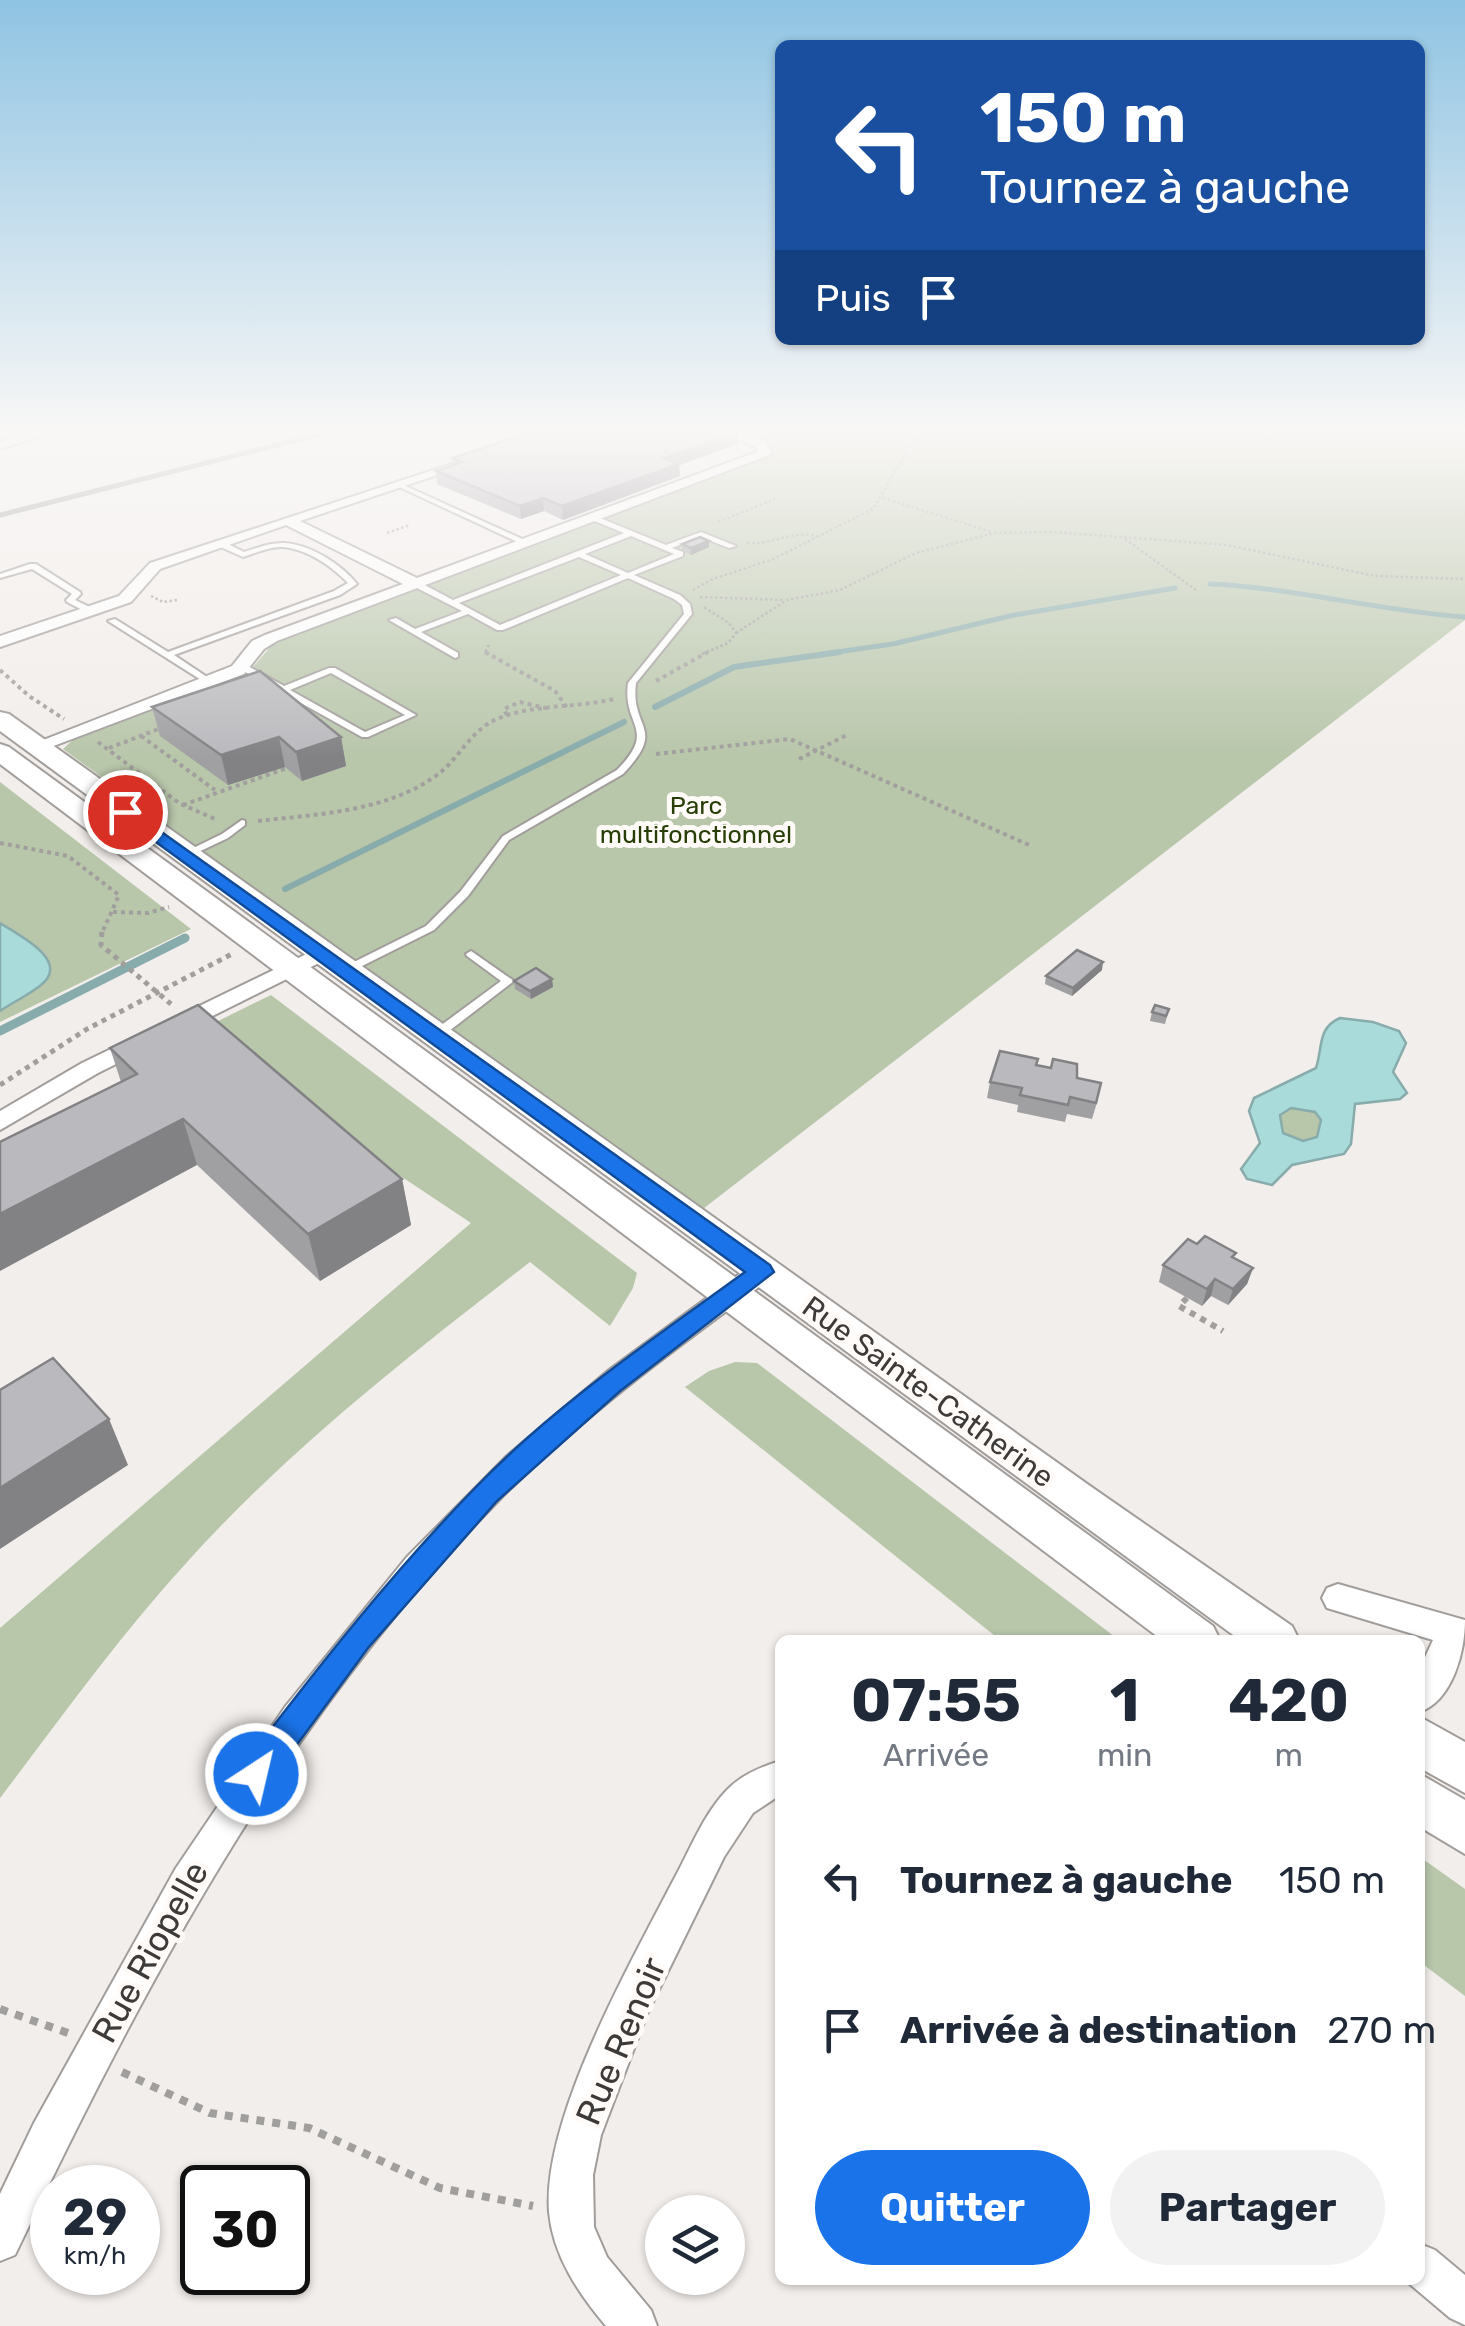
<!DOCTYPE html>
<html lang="fr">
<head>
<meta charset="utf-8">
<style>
	:root { --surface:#fff; --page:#f2f2f3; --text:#1f2937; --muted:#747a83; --accent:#1a73e8 }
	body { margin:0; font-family:Rubik,sans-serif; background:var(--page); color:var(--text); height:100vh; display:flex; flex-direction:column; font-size:38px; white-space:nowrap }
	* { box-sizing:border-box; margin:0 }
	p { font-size:32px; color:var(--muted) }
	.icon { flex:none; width:55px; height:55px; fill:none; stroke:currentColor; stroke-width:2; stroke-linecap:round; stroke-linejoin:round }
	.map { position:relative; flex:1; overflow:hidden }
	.side { position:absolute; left:775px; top:1635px; width:650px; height:650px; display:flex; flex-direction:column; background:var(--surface); border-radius:15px; box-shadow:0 2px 8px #0004 }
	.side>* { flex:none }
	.hud { position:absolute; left:775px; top:40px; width:650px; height:305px; border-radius:15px; box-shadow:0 2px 8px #0004; background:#1a4fa0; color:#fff; overflow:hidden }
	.tools { position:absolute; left:645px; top:2195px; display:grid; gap:20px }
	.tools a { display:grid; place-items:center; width:100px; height:100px; border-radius:50%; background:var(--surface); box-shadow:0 2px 8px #0004; font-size:50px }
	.speed { position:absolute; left:30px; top:2165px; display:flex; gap:20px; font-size:50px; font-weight:700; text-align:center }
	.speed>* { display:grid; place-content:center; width:130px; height:130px; border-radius:50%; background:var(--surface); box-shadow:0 2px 8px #0004; line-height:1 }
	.speed small { font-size:25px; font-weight:400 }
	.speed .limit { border:5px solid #111; border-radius:15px; background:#fff; color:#111 }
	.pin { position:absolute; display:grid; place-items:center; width:85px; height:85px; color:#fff; margin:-42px; border:5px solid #fff; border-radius:50%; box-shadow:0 2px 10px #0007 }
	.me { position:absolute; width:110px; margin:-55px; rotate:35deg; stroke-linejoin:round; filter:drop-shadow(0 0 8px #0008) }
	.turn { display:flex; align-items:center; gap:35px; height:210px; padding:0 40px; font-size:45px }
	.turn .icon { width:130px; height:130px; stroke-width:2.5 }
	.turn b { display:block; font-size:70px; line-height:85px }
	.then { display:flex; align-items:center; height:95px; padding:0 40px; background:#0003; gap:20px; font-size:38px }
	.eta { display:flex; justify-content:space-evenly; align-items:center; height:170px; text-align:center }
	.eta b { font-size:60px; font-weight:700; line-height:70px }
	.action { display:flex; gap:20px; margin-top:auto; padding:20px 40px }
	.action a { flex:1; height:115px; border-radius:60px; background:var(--accent); color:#fff; font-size:40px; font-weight:700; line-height:115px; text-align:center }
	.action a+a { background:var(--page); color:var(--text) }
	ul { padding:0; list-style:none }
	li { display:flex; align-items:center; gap:30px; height:150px; padding:0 40px }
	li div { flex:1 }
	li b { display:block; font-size:38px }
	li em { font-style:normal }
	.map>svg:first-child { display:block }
	.green { fill:#b8c6aa }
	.water { fill:#a9dbdb; stroke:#88abab; stroke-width:2.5; fill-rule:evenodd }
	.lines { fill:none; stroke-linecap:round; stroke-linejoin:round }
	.stream-far2 { stroke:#88abab; stroke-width:5 }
	.stream-far1 { stroke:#88abab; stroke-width:6 }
	.stream { stroke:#88abab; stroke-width:9 }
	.lane-casing { stroke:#a19d9b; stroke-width:4 }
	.street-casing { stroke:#a19d9b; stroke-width:4 }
	.secondary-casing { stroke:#a19d9b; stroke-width:4 }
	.path-far4 { stroke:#a19f9d; stroke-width:2.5; stroke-dasharray:2.5 2.5; stroke-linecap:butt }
	.path-far3 { stroke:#a19f9d; stroke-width:4; stroke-dasharray:4 4; stroke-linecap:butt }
	.path-far2 { stroke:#a19f9d; stroke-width:5; stroke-dasharray:5 5; stroke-linecap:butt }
	.path-far1 { stroke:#a19f9d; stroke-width:6; stroke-dasharray:6 6; stroke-linecap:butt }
	.path { stroke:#a19f9d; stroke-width:8; stroke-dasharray:8 8; stroke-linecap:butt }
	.lane { fill:#fff; fill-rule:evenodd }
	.street { fill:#fff; fill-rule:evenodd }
	.secondary { fill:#fff; fill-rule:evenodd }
	.rail { stroke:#999795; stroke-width:5 }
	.wall { fill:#a0a0a3 }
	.shaded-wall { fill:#828285 }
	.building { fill:#bababe; stroke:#828285; stroke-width:2.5 }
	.route { fill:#1a73e8; stroke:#114b97; stroke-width:2.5 }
	.labels { text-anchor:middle; stroke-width:10; stroke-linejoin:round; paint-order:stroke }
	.far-park-label { font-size:25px; fill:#283e07; stroke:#fffbf9 }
	.street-label { font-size:30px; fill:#3c3b3a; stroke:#fffbf9 }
	.near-street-label { font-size:35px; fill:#3c3b3a; stroke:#fffbf9 }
</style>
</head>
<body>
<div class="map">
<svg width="1465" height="2326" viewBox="0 0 1465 2326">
	<rect width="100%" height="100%" fill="#f2eeeb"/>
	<g class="green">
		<polygon points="744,433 1465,433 1465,620 699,1212 63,749 75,738 248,673 271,646 285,639 774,454 769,444"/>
		<polygon points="0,782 165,909 191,929 0,1022"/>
		<path d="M271 995 637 1273 633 1288 610 1326 530 1262C410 1355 290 1448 188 1561 120 1635 61 1718 0 1798V1628L471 1223 378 1161 212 1024Z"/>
		<polygon points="1291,1107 1315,1112 1321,1120 1317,1138 1304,1141 1283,1133 1280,1114"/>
		<polygon points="735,1362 757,1363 1119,1640 1000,1640 685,1387 709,1371"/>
		<polygon points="1420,1857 1465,1889 1465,1996 1420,1962"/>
	</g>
	<g class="water">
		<path d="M0 923C16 934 72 960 41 985 29 995 13 1002 0 1011Z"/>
		<path d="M1340 1018 1373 1022 1399 1031 1406 1043 1393 1072 1407 1093 1400 1099 1355 1104 1351 1144 1344 1154 1292 1165 1272 1185 1247 1179 1241 1169 1260 1143 1249 1111 1254 1098 1316 1068C1323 1047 1317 1028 1340 1018ZM1291 1108 1315 1112 1321 1120 1317 1137 1303 1141 1283 1133 1280 1115Z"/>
	</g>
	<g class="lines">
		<g class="stream-far2">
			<path d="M1210 584C1296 588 1379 611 1465 617"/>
			<polyline points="823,654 893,644 1014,615 1175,588"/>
		</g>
		<g class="stream-far1">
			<polyline points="655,707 734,667 840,652"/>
			<polyline points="285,889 624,722"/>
		</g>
		<polyline class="stream" points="0,1031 185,938"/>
		<defs>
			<g id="lane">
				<polygon points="395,483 399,483 531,543 524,545 395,485"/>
				<path d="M595 516 666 545 701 532 736 546 729 548 701 537 672 548 683 552V556L634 575 680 595 690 604 692 614 636 683C630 730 668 727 623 774L509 840 468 896 434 930 350 972H342L341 970 342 968 426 926 460 892 503 836 617 770C658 728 622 727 628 683L684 614 682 605 674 599 628 578 503 630H497L468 614 421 632 458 653V657L455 658 389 620 396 618 415 629 462 611 413 586V582H419L453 600 624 533 592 520 591 518ZM631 536 674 554 628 573 585 554ZM579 557 621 575 500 625 459 603Z"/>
				<path d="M216 541H222L244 552C257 548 271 542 285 543 311 545 341 564 357 584L340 595 174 655 213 681 206 683 108 621 115 619 168 652 334 591 348 583C333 567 307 549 283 547 270 546 256 553 243 557L216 545Z"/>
				<polygon points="30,564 36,564 80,592 81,594 75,600 96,610 96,614 90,614 67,602 66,600 72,594 32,569 0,578 0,574"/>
				<path d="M240 665H246L284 686 329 668H335L416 715 368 737H362L240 669ZM331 673 405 715 365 732 290 690Z"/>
				<polygon points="242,820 245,821 245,825 228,838 190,856 186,857 181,854 222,834"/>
				<polygon points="471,951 514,981 440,1038 432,1038 430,1035 432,1032 501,981 467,956 466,954"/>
			</g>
			<g id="street">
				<polygon points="30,433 50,433 0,449 0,441"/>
				<polygon points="725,433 742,433 765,441 772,454 277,641 264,649 244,674 43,750 31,750 28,746 232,666 252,641 265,635 403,584 286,525 160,569 131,602 0,647 0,636 119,596 150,563 470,458 470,464 300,521 417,578 757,452 755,447"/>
				<polygon points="321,947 332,953 329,958 98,1073 0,1130 0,1111 82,1063"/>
				<path d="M762 1261 771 1264 775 1271 771 1278C676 1348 580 1418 497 1502 285 1718 144 1985 15 2255L0 2261V2194L34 2123 176 1868 285 1707 407 1557 507 1456 609 1370 753 1264Z"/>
				<path d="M1338 1584 1465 1620C1465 1651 1453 1700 1420 1712V1668L1433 1640 1327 1608 1322 1598 1327 1588Z"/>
				<path d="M780 1761V1795L753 1813 724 1857 648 2012 601 2135 593 2175 594 2227 607 2257 651 2310 657 2326H606C579 2294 553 2256 549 2212 542 2119 630 1964 673 1881 690 1850 703 1815 727 1790 741 1775 761 1767 780 1761Z"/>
				<polygon points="1420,2244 1435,2250 1465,2275 1465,2325 1450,2318 1405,2280 1420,2280"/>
			</g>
			<g id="secondary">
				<polygon points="0,712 9,714 1090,1486 1292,1626 1299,1640 1240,1640 0,731"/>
				<polygon points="0,744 9,747 1213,1626 1220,1640 1162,1640 0,764"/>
				<polygon points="1420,1717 1465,1742 1465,1793 1420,1768"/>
				<polygon points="1420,1774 1465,1800 1465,1854 1420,1827"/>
			</g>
		</defs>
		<use href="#lane" class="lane-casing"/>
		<use href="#street" class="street-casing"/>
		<use href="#secondary" class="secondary-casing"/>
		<g class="path-far4">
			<polyline points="883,498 992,532"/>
			<polyline points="718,522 775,499"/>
			<polyline points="387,533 410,525"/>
			<polyline points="1125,539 1196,590"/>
			<path d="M747 543C772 545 792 530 817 536"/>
			<polyline points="693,590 713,579 773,559 873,509 918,433"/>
			<polyline points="151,596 163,602 177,600"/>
			<polyline points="700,597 784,600"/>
			<polyline points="736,633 787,600 840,590 916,553 995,533 1053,532 1227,545 1375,576 1465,579"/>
			<polyline points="489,654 485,652 490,643"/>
			<polyline points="702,654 728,643 736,633 729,623 702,606"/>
		</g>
		<g class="path-far3">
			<polyline points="485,652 555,691 568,709"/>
			<polyline points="0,670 29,696 64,719"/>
			<polyline points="656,681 708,652"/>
			<polyline points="507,715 504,709 520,702 550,709"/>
			<polyline points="141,736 215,790"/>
			<polyline points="98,742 179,803 217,820"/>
			<polyline points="109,748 164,727"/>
			<polyline points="656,754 790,739 1029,845"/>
			<polyline points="799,759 849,734"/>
			<polyline points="183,805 287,768"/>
			<path d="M258 821C318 814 386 812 437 775 460 758 471 729 499 718 535 704 577 708 614 699"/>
			<polyline points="0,843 68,856 119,895 101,935"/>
			<polyline points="113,912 148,913 169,907"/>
		</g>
		<g class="path-far2">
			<polyline points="102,932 101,945 171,1004"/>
			<polyline points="0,1085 87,1029 232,954"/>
		</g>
		<polyline class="path-far1" points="1187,1298 1179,1306 1223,1331"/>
		<g class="path">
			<polyline points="0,2009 68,2033"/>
			<polyline points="122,2072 210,2113 309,2128 440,2188 533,2206"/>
		</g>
		<use href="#lane" class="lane"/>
		<use href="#street" class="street"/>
		<use href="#secondary" class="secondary"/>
		<polyline class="rail" points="0,515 325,433"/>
	</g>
	<g class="wall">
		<polygon points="528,433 738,433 738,444 679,465 680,476 563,520 544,511 521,519 437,484 436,471 453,465 452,458"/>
		<polygon points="709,541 709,547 691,555 682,551 682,544"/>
		<polygon points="152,707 341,737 346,766 302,781 285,767 228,785 160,736"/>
		<polygon points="1102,970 1072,996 1045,984 1046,976"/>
		<polygon points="552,979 553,987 531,999 515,989 514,981"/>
		<polygon points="1169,1009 1165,1024 1150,1021 1152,1012"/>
		<polygon points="110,1048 402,1179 411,1225 320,1281 197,1165 121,1082"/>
		<polygon points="1037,1065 1077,1078 1098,1099 1092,1119 1067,1114 1065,1122 1017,1112 1018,1105 987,1098 990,1082"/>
		<polygon points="1197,1244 1235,1258 1253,1268 1247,1284 1228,1305 1211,1296 1202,1306 1159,1282 1163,1265"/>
	</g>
	<g class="shaded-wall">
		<polygon points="735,433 738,433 738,444 679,465 680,476 563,520 562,506 664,458"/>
		<polygon points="543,498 544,511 521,519 520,506"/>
		<polygon points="709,541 709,547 691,555 691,548"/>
		<polygon points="279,737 285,767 228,785 221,755"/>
		<polygon points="341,737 346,766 302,781 296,752"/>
		<polygon points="1103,962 1102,970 1072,996 1073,988"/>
		<polygon points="552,979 553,987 531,999 530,991"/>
		<polygon points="183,1119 197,1165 0,1271 0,1214"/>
		<polygon points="402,1179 411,1225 320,1281 308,1234"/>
		<polygon points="1253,1268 1247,1284 1228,1305 1233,1289"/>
		<polygon points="1215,1279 1211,1296 1202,1306 1207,1289"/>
		<polygon points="109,1419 128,1465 0,1549 0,1488"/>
	</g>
	<g class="building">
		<polygon points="528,433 735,433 664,458 679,464 562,506 543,498 520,506 436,471 462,462 452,458"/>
		<polygon points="700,537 709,541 691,548 682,544"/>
		<polygon points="260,671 341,737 296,752 279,737 221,755 152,707"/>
		<polygon points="1077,950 1103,962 1073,988 1046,976"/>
		<polygon points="536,968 552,979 530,991 514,981"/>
		<polygon points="198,1005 402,1179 308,1234 183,1119 0,1214 0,1142 137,1074 110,1048"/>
		<polygon points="1155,1005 1169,1009 1166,1016 1152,1012"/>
		<polygon points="1000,1051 1038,1059 1036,1065 1051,1068 1053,1059 1077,1064 1077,1078 1101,1083 1096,1103 1070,1097 1068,1105 1020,1095 1022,1088 990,1082"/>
		<polygon points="1205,1236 1236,1253 1232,1257 1253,1268 1233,1289 1215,1279 1207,1289 1163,1265 1188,1239 1197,1244"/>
		<polygon points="53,1358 109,1419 0,1488 0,1390"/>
	</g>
	<linearGradient id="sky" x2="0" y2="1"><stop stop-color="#8fc4e3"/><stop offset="0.57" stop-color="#f9f7f6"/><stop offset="1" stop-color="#f9f7f6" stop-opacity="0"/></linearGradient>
	<rect width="1465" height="758" fill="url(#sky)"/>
	<path class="route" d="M125 806 770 1265 774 1272 619 1392 497 1501 368 1648 268 1784 256 1789 245 1784 241 1774 245 1763C318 1667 392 1573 476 1487 555 1405 653 1339 745 1272L119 815V808Z"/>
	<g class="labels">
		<g class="far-park-label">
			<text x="696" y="814">Parc<tspan x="696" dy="29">multifonctionnel</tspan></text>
		</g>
		<g class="street-label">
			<text transform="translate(928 1392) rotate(36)" y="10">Rue Sainte-Catherine</text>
		</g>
		<g class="near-street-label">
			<text transform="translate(150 1952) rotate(-61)" y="12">Rue Riopelle</text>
			<text transform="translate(621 2041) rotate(-67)" y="12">Rue Renoir</text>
		</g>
	</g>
</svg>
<div class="tools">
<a><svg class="icon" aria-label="layers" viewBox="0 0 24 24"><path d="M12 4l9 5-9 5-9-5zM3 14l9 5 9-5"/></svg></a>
</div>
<div class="speed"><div>29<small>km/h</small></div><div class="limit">30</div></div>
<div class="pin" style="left:125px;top:812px;background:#d93025"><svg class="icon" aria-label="arrive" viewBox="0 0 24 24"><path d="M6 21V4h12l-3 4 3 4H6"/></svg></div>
<svg class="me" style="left:256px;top:1774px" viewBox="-20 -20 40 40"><circle r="17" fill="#1a73e8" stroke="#fff" stroke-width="3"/><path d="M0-11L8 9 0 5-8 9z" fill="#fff"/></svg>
<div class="hud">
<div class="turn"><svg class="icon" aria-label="left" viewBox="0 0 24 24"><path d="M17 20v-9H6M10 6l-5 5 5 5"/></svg><div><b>150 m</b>Tournez à gauche</div></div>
<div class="then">Puis<svg class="icon" aria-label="arrive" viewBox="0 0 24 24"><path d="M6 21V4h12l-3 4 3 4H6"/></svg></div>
</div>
<section class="side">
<div class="eta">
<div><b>07:55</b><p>Arrivée</p></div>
<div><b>1</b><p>min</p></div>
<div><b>420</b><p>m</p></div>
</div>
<ul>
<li><svg class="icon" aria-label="left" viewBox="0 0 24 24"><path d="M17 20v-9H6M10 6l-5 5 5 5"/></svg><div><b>Tournez à gauche</b></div><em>150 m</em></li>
<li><svg class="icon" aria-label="arrive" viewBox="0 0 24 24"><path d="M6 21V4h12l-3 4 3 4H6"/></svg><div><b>Arrivée à destination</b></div><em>270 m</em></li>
</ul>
<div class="action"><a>Quitter</a><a>Partager</a></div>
</section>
</div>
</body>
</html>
